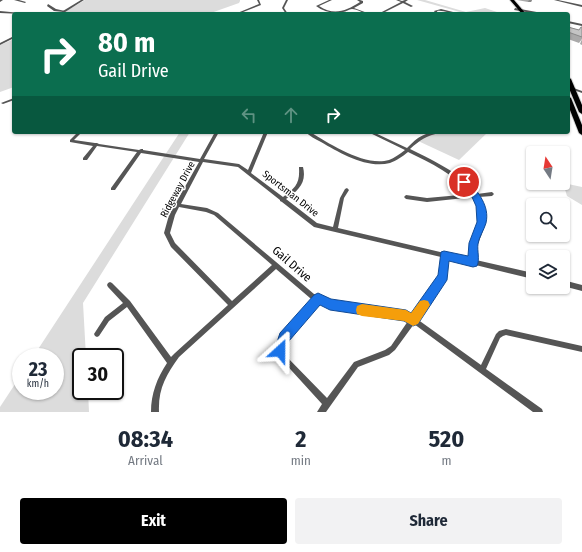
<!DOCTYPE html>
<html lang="en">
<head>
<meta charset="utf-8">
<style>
	:root { --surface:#fff; --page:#f2f2f3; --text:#1f2937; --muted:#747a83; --accent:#000 }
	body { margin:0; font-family:"Fira Sans Condensed",sans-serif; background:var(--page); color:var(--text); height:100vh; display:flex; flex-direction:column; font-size:15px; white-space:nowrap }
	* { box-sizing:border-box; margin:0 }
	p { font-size:13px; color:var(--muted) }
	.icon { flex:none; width:22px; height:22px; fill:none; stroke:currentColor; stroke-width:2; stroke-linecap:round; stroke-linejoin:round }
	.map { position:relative; height:412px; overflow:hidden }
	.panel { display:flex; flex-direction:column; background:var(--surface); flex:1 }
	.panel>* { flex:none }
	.banner { position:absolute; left:12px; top:12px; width:558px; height:122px; border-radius:4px; box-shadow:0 1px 3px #0004; background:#0b6e4f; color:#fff; overflow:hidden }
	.needle { width:26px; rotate:348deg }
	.fabs { position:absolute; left:526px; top:146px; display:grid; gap:8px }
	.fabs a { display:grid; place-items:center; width:44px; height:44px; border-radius:4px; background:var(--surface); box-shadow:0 1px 3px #0004; font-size:20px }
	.speed { position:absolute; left:12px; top:348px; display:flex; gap:8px; font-size:20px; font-weight:700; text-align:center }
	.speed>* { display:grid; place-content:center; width:52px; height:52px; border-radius:50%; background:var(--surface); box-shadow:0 1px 3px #0004; line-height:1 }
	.speed small { font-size:10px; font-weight:400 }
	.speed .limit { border:2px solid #111; border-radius:6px; background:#fff; color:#111 }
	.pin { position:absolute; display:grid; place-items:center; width:34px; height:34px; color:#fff; margin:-17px; border:2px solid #fff; border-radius:50%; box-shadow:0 1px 4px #0007 }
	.me { position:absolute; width:44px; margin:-22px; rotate:24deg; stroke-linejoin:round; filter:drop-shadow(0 0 3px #0008) }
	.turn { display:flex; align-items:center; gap:14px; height:84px; padding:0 20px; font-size:18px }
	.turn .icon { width:52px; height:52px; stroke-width:2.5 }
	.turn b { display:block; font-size:28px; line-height:34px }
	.lanes { display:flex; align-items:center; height:38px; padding:0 20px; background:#0003; justify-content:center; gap:20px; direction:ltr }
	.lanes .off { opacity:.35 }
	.eta { display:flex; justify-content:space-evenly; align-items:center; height:68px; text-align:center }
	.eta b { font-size:24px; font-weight:700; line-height:28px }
	.cta { display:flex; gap:8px; margin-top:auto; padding:8px 20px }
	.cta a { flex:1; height:46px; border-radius:4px; background:var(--accent); color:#fff; font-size:16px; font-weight:700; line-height:46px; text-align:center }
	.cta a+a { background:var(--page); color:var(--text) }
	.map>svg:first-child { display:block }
	.green { fill:#dcdcdc }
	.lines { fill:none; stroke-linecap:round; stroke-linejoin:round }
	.primary-casing { stroke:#dbdbdb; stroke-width:2 }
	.minor { fill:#555; fill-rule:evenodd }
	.tertiary { fill:#555; fill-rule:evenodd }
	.primary { fill:#000; fill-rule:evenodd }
	.wall { fill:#a9a9a9 }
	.shaded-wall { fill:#898989 }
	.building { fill:#c4c4c4; stroke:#898989 }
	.route { fill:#1a73e8; stroke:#114b97 }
	.slow { fill:#f59e0b }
	.labels { text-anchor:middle; stroke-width:3; stroke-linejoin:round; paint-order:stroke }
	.street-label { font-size:10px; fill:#000; stroke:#fff }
	.near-street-label { font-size:12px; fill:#000; stroke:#fff }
</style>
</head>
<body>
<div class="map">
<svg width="582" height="412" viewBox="0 0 582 412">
	<rect width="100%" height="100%" fill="#fff"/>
	<g class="green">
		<polygon points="85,0 240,0 240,1 239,3 208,14 61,14"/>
		<polygon points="417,0 425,0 466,12 485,8 503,14 467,14"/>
		<polygon points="14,39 14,87 0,92 0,45"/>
		<polygon points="180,132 190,132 83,303 86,357 81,357 81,391 88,391 89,412 0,412 0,407 21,375 21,391 55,391 55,357 33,357"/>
		<polygon points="438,132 488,132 459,160 416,140 427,134"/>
		<polygon points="568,184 582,187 582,205 567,196 564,186"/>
	</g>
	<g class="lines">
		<defs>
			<g id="primary">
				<polygon points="510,0 514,0 526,14 522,14"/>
				<polygon points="568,77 571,79 582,105 582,114 579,112 568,86"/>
				<polygon points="568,96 571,98 582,125 582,135 579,133 568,105"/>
			</g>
		</defs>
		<use href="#primary" class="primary-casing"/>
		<g class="minor">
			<polygon points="0,0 3,0 0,2"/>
			<polygon points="14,0 19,0 26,2 25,3"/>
			<polygon points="257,0 259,0 261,5 238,14 235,14 259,4"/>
			<polygon points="286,0 288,0 284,8 288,14 286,14 282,8"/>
			<path d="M329 0H332L319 6C334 16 346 11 360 2L357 0H360L363 1V3L354 8 370 14C364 14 357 9 352 9 349 9 346 12 343 12 333 14 324 12 316 6Z"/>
			<polygon points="396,0 399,0 402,1 405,0 408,0 405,2 413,6 411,7 403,3 381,14 378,14 401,2"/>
			<polygon points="554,0 558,0 582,5 582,7"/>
			<polygon points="48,4 56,9 65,11 64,12 54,11 47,6"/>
			<polygon points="515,8 542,13 543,14 538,14 514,10"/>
			<path d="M441 9 457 13V14C450 14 444 10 437 11L438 14H436L434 11Z"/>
			<polygon points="0,11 21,13 22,14 0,13"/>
			<polygon points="568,21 582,24 582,26 568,23"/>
			<polygon points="568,86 582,91 582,93 568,88"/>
			<polygon points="14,98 14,100 3,104 1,103"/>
			<path d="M78 132H82L74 140 95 143H97L99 144 139 150 141 149H143V150L200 159 215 132H219L204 159 239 164 248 170 264 132H268L251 173 283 197C295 188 300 184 299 168V167H303C307 183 298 191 286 199L317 223 333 227 340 198 345 189 347 188 349 190 344 198 338 228 470 259C469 247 475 239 478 228 481 218 478 207 474 197L427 202 406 199 404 197 406 195 427 198 471 194C455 175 431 163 408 152 403 156 396 161 390 163 367 169 340 153 321 142 315 139 310 136 305 132H310C330 144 365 167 389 160 394 158 400 154 405 150L368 132H373L407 148C418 137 424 132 440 132L439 133C426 136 420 140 410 149 430 159 452 169 468 184 471 187 474 190 477 194L492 192 494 194 492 196 479 197C483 206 485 215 484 226 482 238 474 247 476 260L533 273V279L447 258 446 276 442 284 417 319 481 365 496 334 499 331 506 329 582 346V352L506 335 503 336 500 338 486 369 542 409 543 412H533L414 324 395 350 389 355 358 367 326 412H317L322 404 281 359 277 351 282 335 313 300 310 298 276 269 179 357C166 375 158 389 159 412H151C151 394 157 378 167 363L127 307 109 321 99 336 97 337 95 336 94 334 105 317 123 303 108 287 107 285 108 283 110 282 112 283 130 301 171 357 175 353 228 305 171 247 164 233 169 215 199 162 141 153 115 190H111V188L137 152 97 146 87 160H83V158L93 146 70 142V140ZM203 162 238 167 280 200V201L282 202 314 227 441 257 440 276 438 280 412 316C395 309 377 309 360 306 344 304 329 300 314 294L218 213 207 208 181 204ZM179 207 206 212 214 215 272 265 232 301 175 243 170 233 175 215ZM319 302C332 307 345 311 359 312 375 315 393 314 408 321L391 346 385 350 354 362 327 398 285 355 283 351 287 339Z"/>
			<polygon points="563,280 582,285 582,291 563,286"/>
		</g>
		<g class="tertiary">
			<polygon points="81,0 84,0 62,14 58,14"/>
			<polygon points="14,36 14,38 0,45 0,43"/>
		</g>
		<use href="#primary" class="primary"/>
	</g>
	<g class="wall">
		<polygon points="517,0 532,0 531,2 528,2"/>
		<polygon points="568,27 579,30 582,27 582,39 579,43 568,39"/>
		<polygon points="582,39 582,45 580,44"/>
	</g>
	<polygon class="shaded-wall" points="529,0 532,0 531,2 528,2"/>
	<polygon class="building" points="568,27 579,30 581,27 582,27 582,37 568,32"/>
	<path class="route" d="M461 179H467C478 192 490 206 486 223 484 230 479 237 478 244 477 251 480 259 477 266L473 267 449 261 447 280 418 324 413 326 404 321 330 310 320 305 289 341 284 356 280 358 275 356 274 351 280 333 314 295 318 293 331 299 406 310 411 313 438 275 441 252 444 251 468 256 469 243 477 222 476 206 472 197 460 182Z"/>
	<polygon class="slow" points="424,300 428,301 430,305 418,324 413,326 404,321 362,316 357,314 356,310 357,306 362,304 406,310 411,313 420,301"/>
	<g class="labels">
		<g class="street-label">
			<text transform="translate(177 189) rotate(-62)" y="4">Ridgeway Drive</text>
			<text transform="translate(291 193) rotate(38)" y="4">Sportsman Drive</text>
		</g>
		<g class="near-street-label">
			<text transform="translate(292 264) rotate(41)" y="4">Gail Drive</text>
		</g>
	</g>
</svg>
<div class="fabs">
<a><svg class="needle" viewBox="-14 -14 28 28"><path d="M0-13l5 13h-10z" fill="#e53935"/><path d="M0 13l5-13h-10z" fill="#747a83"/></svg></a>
<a><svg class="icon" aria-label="search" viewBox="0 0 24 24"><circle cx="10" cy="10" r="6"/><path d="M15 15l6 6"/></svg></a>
<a><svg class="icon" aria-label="layers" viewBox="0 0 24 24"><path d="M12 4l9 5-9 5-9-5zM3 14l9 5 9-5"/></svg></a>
</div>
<div class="speed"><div>23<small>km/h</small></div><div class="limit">30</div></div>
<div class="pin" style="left:464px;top:182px;background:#d93025"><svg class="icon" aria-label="arrive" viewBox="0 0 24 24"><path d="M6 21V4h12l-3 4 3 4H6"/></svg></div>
<svg class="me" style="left:280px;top:351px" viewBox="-20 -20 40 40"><path d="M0-17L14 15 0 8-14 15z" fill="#1a73e8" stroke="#fff" stroke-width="4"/></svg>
<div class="banner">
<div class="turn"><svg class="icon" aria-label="right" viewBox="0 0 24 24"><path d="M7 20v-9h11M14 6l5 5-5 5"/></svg><div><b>80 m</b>Gail Drive</div></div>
<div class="lanes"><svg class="icon off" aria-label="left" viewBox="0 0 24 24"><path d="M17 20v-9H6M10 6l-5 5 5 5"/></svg><svg class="icon off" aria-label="ahead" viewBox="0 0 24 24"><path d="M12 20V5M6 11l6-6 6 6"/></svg><svg class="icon" aria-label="right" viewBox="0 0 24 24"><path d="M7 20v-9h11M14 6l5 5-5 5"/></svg></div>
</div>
</div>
<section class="panel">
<div class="eta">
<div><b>08:34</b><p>Arrival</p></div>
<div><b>2</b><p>min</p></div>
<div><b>520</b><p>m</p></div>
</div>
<div class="cta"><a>Exit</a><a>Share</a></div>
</section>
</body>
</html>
